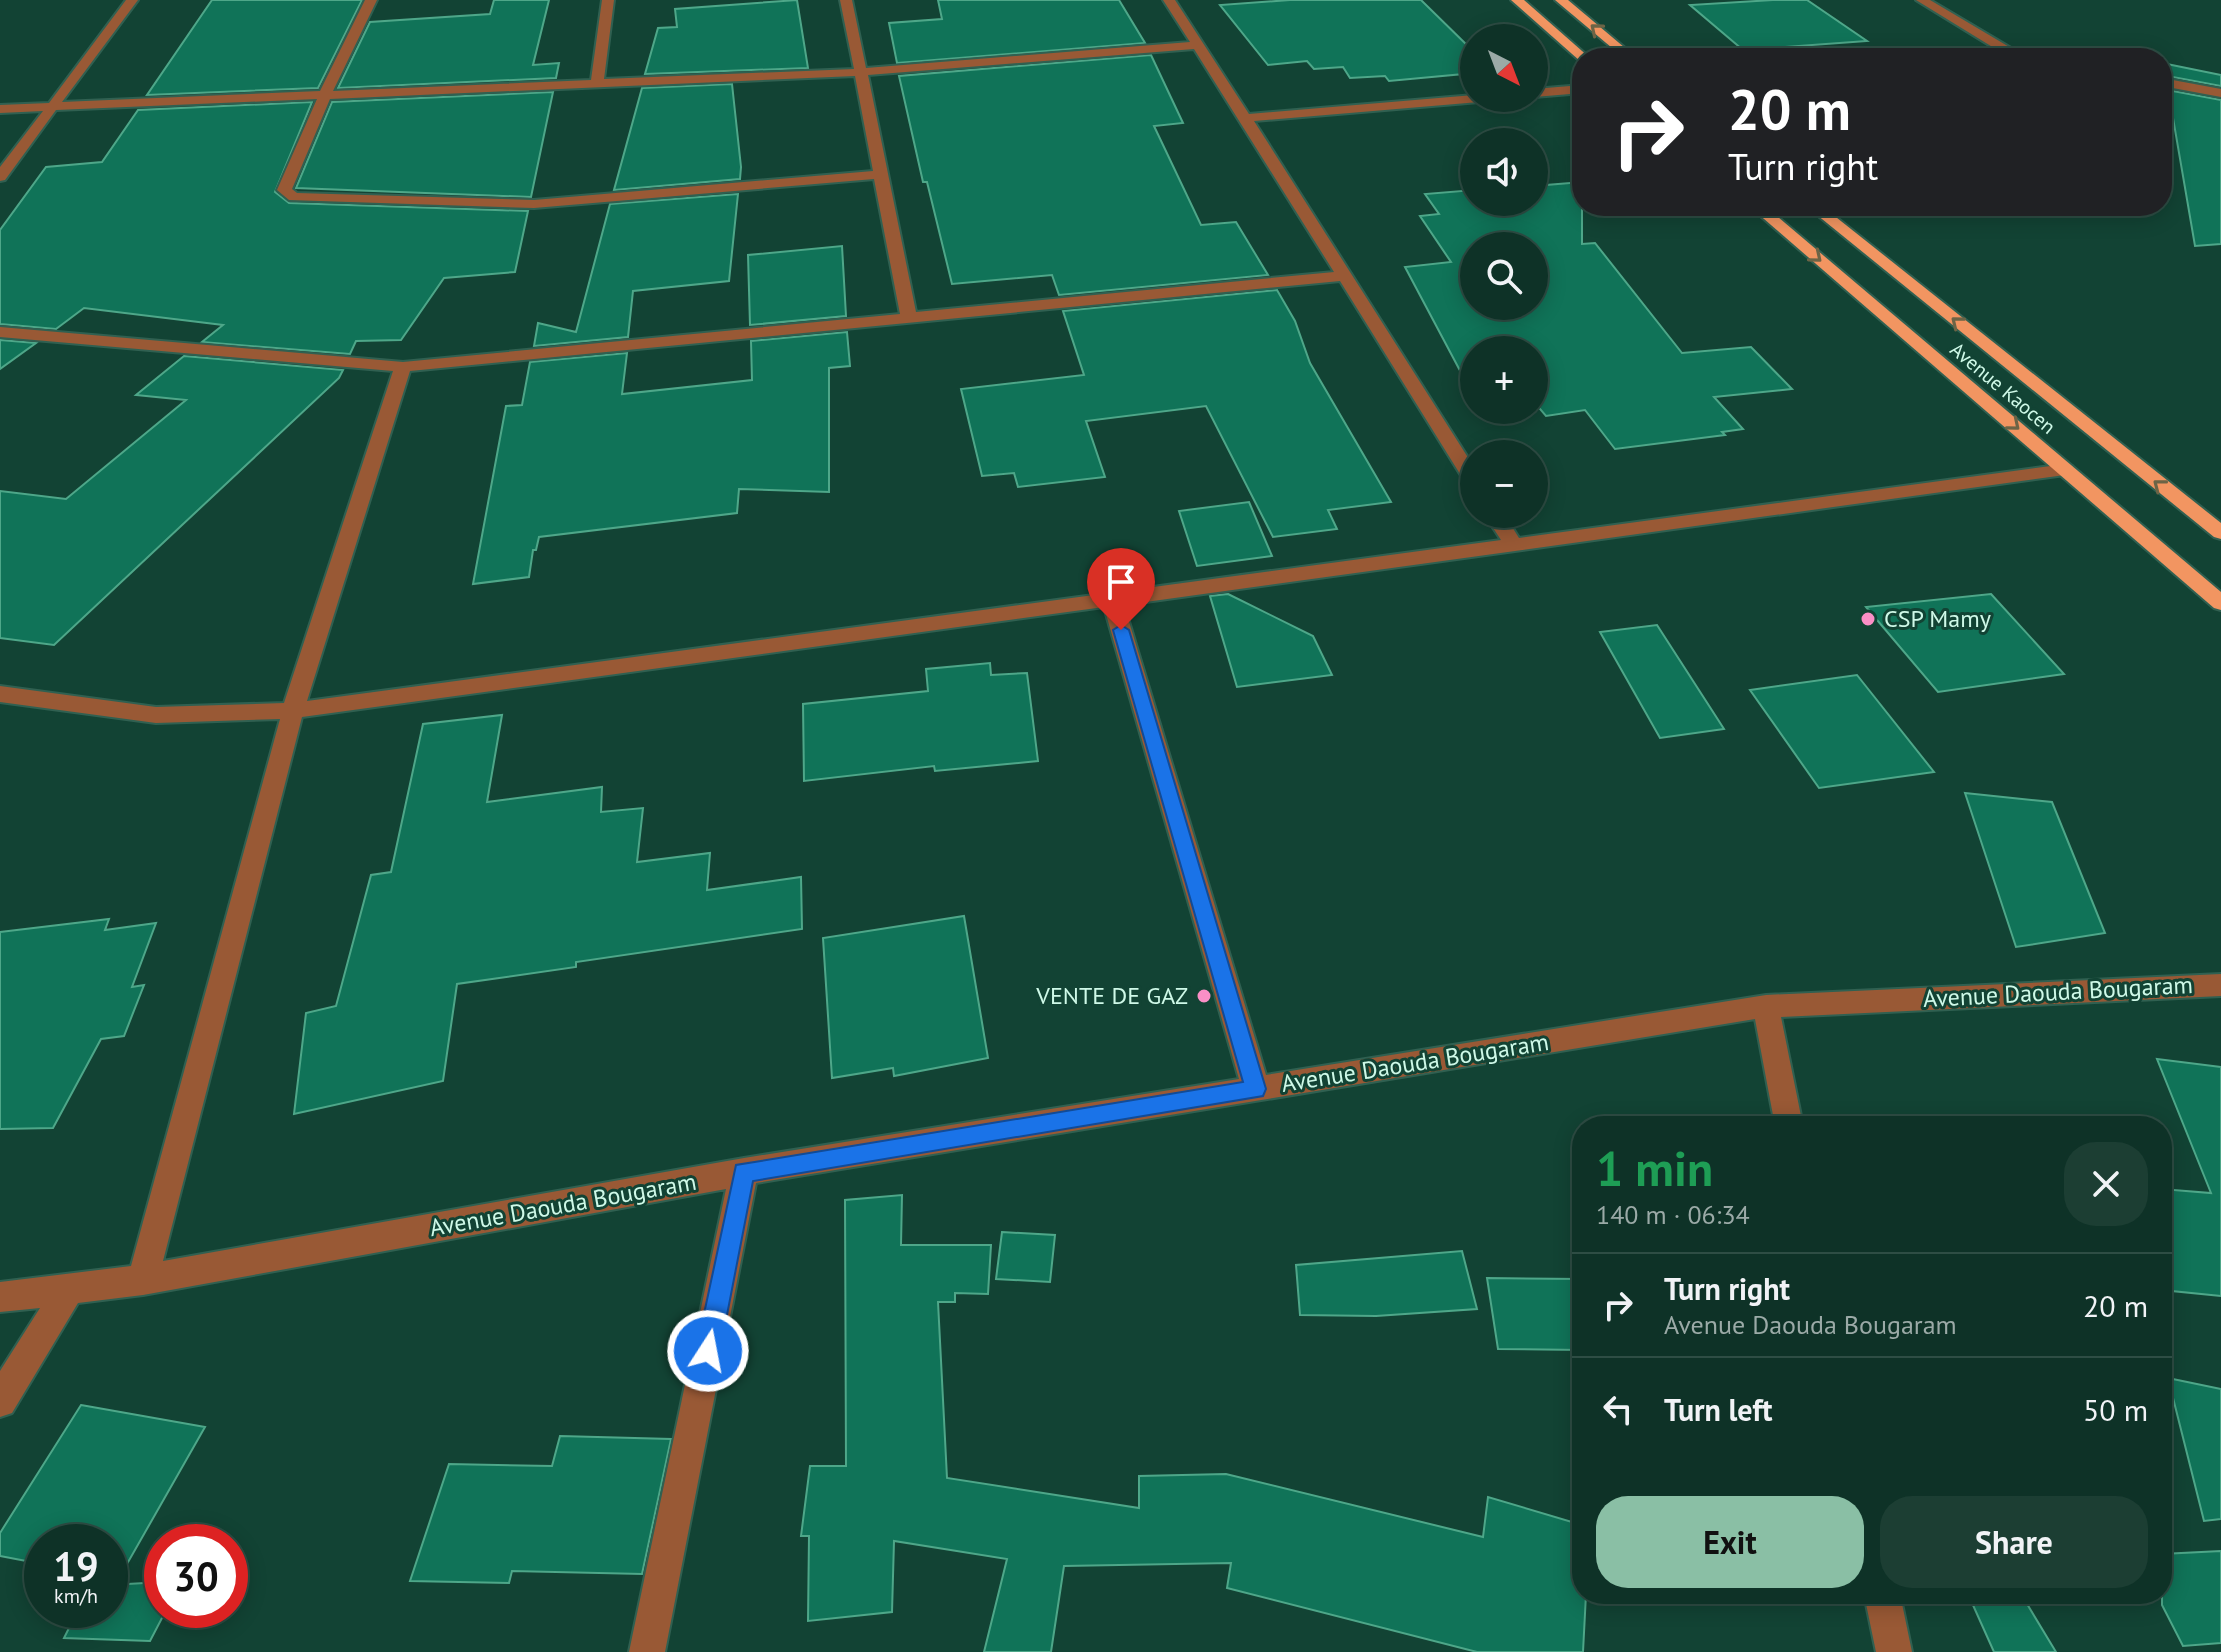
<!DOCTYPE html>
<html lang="en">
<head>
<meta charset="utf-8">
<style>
	:root { --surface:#0e3227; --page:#1c3e33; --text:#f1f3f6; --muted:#9baaa7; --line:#2e4d44; --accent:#8abfa5 }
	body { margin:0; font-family:"PT Sans",sans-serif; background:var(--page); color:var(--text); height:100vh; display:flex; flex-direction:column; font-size:30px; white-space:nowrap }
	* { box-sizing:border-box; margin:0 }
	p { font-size:26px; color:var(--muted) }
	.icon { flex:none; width:44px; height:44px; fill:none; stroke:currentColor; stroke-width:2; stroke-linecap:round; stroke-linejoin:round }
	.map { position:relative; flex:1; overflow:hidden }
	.side { position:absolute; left:1572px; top:1116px; width:600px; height:488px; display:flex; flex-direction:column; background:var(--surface); border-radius:32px; box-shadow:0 4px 20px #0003,0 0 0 2px var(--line) }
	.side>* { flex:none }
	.guide { position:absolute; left:1572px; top:48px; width:600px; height:168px; border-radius:32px; box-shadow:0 4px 20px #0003,0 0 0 2px var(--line); background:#202124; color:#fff; overflow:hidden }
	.needle { width:52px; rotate:138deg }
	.controls { position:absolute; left:1460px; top:24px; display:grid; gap:16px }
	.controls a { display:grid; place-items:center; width:88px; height:88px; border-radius:50%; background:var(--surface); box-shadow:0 4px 20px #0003,0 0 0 2px var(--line); font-size:40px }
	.speed { position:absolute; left:24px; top:1524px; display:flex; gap:16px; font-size:40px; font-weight:700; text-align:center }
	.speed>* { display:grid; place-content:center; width:104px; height:104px; border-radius:50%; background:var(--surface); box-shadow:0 4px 20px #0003,0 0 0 2px var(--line); line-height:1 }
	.speed small { font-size:20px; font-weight:400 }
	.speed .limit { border:12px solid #d22; background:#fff; color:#111 }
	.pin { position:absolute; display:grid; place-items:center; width:68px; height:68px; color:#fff; margin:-82px -34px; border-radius:50% 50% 50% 0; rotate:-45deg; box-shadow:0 0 8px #0007 }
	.pin .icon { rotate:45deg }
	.me { position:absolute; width:88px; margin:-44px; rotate:11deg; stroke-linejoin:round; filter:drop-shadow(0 0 6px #0008) }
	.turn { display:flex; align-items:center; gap:28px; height:168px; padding:0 24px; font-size:36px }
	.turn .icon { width:104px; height:104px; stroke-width:2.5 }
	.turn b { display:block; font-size:56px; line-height:68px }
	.round { display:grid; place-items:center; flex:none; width:84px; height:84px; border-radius:32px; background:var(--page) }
	.headline { display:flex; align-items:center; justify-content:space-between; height:136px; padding:0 24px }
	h1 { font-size:48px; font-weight:800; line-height:60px; color:#1e9e55 }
	.primary-button { display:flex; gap:16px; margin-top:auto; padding:16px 24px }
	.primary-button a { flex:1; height:92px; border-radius:32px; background:var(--accent); color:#111; font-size:32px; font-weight:800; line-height:92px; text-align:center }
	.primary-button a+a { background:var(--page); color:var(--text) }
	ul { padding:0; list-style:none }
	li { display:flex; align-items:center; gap:24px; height:104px; padding:0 24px; border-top:2px solid var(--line) }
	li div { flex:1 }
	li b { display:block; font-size:30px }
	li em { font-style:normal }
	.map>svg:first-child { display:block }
	.building { fill:#107358; stroke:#4ea789; stroke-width:2; fill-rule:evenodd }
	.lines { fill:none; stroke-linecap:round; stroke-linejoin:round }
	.minor-casing { stroke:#306051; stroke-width:4 }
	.highway-casing { stroke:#306051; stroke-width:4 }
	.minor { fill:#995935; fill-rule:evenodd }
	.highway { fill:#f29561; fill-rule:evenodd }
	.oneway { stroke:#6c6446 }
	.route { fill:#1a73e8; stroke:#114b97; stroke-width:2 }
	.poi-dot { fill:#fa8fc6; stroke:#124334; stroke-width:3 }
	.labels { text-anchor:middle; stroke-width:6; stroke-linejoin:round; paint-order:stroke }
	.far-street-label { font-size:20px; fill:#cff9e8; stroke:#124334 }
	.poi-label { font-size:24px; fill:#cff9e8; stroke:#124334; text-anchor:start }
	.street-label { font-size:24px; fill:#cff9e8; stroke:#124334 }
</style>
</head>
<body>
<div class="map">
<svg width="2221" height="1652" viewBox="0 0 2221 1652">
	<rect width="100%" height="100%" fill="#124334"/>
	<g class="building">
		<polygon points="212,0 362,0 318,88 147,95"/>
		<polygon points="494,0 549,0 533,65 559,63 556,78 338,88 370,22 490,14"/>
		<polygon points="797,0 808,68 645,74 658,28 677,27 675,9"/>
		<polygon points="938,0 1119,0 1145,43 897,63 889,23 942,19"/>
		<polygon points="1290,0 1421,0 1474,52 1474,73 1389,81 1385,76 1350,78 1343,67 1314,69 1307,61 1268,65 1220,5"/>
		<polygon points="1773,0 1807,0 1867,41 1743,50 1690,5"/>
		<polygon points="1151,55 1183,123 1154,126 1201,225 1236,222 1268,275 1059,295 1052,275 952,284 927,182 923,182 899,76"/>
		<polygon points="2162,63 2221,75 2221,86 2162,75"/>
		<polygon points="732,84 741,167 740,179 614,190 642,88"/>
		<polygon points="2162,89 2221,100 2221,244 2195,246 2172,112 2162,110"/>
		<polygon points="553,92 531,197 296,188 332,102"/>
		<polygon points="312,102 275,192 289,203 528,211 515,272 444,278 401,340 356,341 350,354 202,342 223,325 84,308 56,329 0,324 0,230 46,167 102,162 138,110"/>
		<path d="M1582 182V244L1595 243 1682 353 1751 347 1792 389 1714 397 1743 429 1722 432 1725 435 1615 449 1585 410 1546 416 1534 402V350H1474V397L1405 267 1451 262 1420 216 1439 214 1425 194 1474 190V202H1534V186ZM1474 246H1534V306H1474Z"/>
		<polygon points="738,194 729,281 633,291 628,337 534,346 538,323 576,332 610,204"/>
		<polygon points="842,246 846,316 750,325 748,255"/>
		<polygon points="1277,290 1295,321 1310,363 1391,502 1328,510 1337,529 1273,537 1206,406 1086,421 1105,477 1018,487 1014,473 982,476 961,389 1084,375 1063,311"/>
		<polygon points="847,332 850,366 829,368 829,492 739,489 737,513 539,537 536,550 533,550 529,577 473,584 506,406 522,405 530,362 627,353 622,394 752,380 751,341"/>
		<polygon points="0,340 36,343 0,369"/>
		<polygon points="184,356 343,370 339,378 54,645 0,638 0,491 66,499 186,400 136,395"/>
		<polygon points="1249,502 1272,556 1197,566 1179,511"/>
		<polygon points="1228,594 1313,636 1332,675 1237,687 1210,596"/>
		<polygon points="1991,594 2064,674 1938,692 1866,607"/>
		<polygon points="1657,625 1724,729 1660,738 1600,632"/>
		<polygon points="990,663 991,675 1027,673 1038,761 935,771 934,766 804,781 803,704 928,691 926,669"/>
		<polygon points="1857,675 1934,772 1819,788 1750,690"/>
		<polygon points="502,715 487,802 602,787 601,812 643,808 637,862 710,853 707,890 801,877 802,929 576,962 576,967 457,984 443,1081 294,1114 306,1013 336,1006 371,875 391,872 423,724"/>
		<polygon points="1965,793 2052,802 2105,933 2016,947"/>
		<polygon points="964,916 988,1058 894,1076 893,1068 832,1078 823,938"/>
		<polygon points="109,919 105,930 156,923 132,987 144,985 124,1036 101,1039 53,1128 0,1129 0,932"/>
		<polygon points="2157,1059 2221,1067 2221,1296 2162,1290 2162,1189 2211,1193"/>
		<polygon points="902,1195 901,1245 991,1245 988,1294 955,1293 955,1302 938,1302 947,1478 1139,1508 1139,1476 1226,1474 1483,1537 1488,1497 1582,1525 1582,1594 1586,1594 1583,1652 1477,1652 1227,1588 1231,1563 1064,1566 1051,1652 984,1652 1007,1559 894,1541 892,1612 808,1621 809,1536 801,1536 810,1466 846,1466 845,1200"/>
		<polygon points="1002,1232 1055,1235 1050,1282 996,1279"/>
		<polygon points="1462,1251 1477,1309 1376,1316 1300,1315 1296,1265"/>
		<polygon points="1487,1278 1582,1279 1582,1350 1498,1349"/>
		<polygon points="2168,1378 2221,1389 2221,1519 2204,1521"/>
		<polygon points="81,1405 205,1427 119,1578 110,1577 110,1542 42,1542 42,1564 0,1556 0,1533"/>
		<polygon points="560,1436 671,1439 642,1574 512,1571 509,1583 410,1581 449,1464 552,1466"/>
		<polygon points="2221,1551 2221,1643 2183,1646 2162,1605 2162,1554"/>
		<polygon points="162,1582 162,1618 150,1641 64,1638 78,1610 110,1610 110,1585"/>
		<polygon points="1968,1594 2021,1594 2056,1652 1994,1652"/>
	</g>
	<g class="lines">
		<defs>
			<g id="minor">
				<path d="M126 0H138L62 102 320 91 365 0H377L333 91 591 80 602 0H614L604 79 854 69 840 0H852L866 68 1190 42 1163 0H1175L1249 114 1474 95V98H1485L1479 102 1254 121 1474 467V488L1465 482 1340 281 410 371 307 701 1501 540 1484 514H1504L1519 538 2065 464 2072 466 2074 470 2072 474 1124 605 1266 1075 1766 995 2221 974V996L1781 1017 1803 1126H1775L1755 1019 756 1183 665 1652H629L726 1189 143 1295 78 1303 12 1413 0 1417V1371L40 1308 0 1312V1282L131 1266 280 719 156 723 0 702V686L156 707 284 703 393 371 0 337V327L403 362 900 314 874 179 534 208 289 200 277 190 317 99 56 110 5 180 0 181V167L43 111 0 113V105L49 103ZM1194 49 1334 272 916 312 868 75ZM855 76 873 171 534 200 297 193 292 189 330 99ZM1104 607 1239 1079 744 1158 163 1261 302 717Z"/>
				<polygon points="1916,0 1930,0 2016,51 2040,58 1957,58 1963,54 1999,51"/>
				<polygon points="2162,78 2221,89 2221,97 2162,86"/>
				<polygon points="1582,85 1582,93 1534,97 1534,89"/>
				<polygon points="1864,1594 1900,1594 1912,1652 1876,1652"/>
			</g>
			<g id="highway">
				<polygon points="1511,0 1524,0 1590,58 1580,61"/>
				<polygon points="1555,0 1568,0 1637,58 1624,58"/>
				<polygon points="1749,206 1765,206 2221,592 2221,610 2214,608"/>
				<polygon points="1806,206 1822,206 2221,523 2221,539 2214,537"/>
			</g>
		</defs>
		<use href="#minor" class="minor-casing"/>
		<use href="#highway" class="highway-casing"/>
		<use href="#minor" class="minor"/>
		<use href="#highway" class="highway"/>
	</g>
	<defs><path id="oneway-chevron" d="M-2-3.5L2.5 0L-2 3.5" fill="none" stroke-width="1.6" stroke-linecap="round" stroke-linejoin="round" transform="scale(2)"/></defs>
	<g class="oneway">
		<use href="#oneway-chevron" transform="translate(1596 29) rotate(-140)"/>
		<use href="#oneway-chevron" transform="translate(1816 257) rotate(40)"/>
		<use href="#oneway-chevron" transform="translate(1957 322) rotate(-141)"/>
		<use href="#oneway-chevron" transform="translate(2014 425) rotate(40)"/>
		<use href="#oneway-chevron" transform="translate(2159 485) rotate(-142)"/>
	</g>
	<polygon class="route" points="1121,625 1129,630 1266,1089 1263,1096 753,1181 720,1351 716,1360 708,1363 699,1360 696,1351 736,1165 1243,1082 1113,630"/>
	<g class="poi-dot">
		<circle cx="1868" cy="619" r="8"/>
		<circle cx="1204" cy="996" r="8"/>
	</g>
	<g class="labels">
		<g class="far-street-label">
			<text transform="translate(2003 388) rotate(40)" y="7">Avenue Kaocen</text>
		</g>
		<g class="poi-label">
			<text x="1884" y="627">CSP Mamy</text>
			<text x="1188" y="1004" text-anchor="end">VENTE DE GAZ</text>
		</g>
		<g class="street-label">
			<text transform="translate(2058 992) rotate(-3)" y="8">Avenue Daouda Bougaram</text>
			<text transform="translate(1415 1063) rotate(-9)" y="8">Avenue Daouda Bougaram</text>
			<text transform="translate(563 1205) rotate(-10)" y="8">Avenue Daouda Bougaram</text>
		</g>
	</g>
</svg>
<div class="controls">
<a><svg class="needle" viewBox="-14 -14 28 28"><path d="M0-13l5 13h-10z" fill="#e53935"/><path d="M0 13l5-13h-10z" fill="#9baaa7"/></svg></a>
<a><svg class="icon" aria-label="sound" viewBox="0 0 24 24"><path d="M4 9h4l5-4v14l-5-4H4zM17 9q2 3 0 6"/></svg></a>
<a><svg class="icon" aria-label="search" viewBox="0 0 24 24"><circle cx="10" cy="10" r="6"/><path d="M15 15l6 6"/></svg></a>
<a>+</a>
<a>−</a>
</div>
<div class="speed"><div>19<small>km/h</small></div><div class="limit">30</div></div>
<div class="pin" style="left:1121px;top:630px;background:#d93025"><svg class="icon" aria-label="arrive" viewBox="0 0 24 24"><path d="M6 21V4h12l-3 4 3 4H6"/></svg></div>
<svg class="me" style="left:708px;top:1351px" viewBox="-20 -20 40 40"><circle r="17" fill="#1a73e8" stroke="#fff" stroke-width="3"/><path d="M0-11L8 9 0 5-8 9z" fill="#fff"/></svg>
<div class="guide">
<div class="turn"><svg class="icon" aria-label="right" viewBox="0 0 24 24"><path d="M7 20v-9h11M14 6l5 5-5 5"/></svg><div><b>20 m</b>Turn right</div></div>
</div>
<section class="side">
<div class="headline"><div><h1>1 min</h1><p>140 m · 06:34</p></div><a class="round"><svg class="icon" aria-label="close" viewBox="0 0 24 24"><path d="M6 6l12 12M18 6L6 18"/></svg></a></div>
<ul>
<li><svg class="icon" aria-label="right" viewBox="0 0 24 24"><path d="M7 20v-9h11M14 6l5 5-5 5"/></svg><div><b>Turn right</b><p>Avenue Daouda Bougaram</p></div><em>20 m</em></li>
<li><svg class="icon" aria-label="left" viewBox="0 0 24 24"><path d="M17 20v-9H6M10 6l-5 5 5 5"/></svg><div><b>Turn left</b></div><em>50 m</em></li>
</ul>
<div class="primary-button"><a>Exit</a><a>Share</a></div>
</section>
</div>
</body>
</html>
